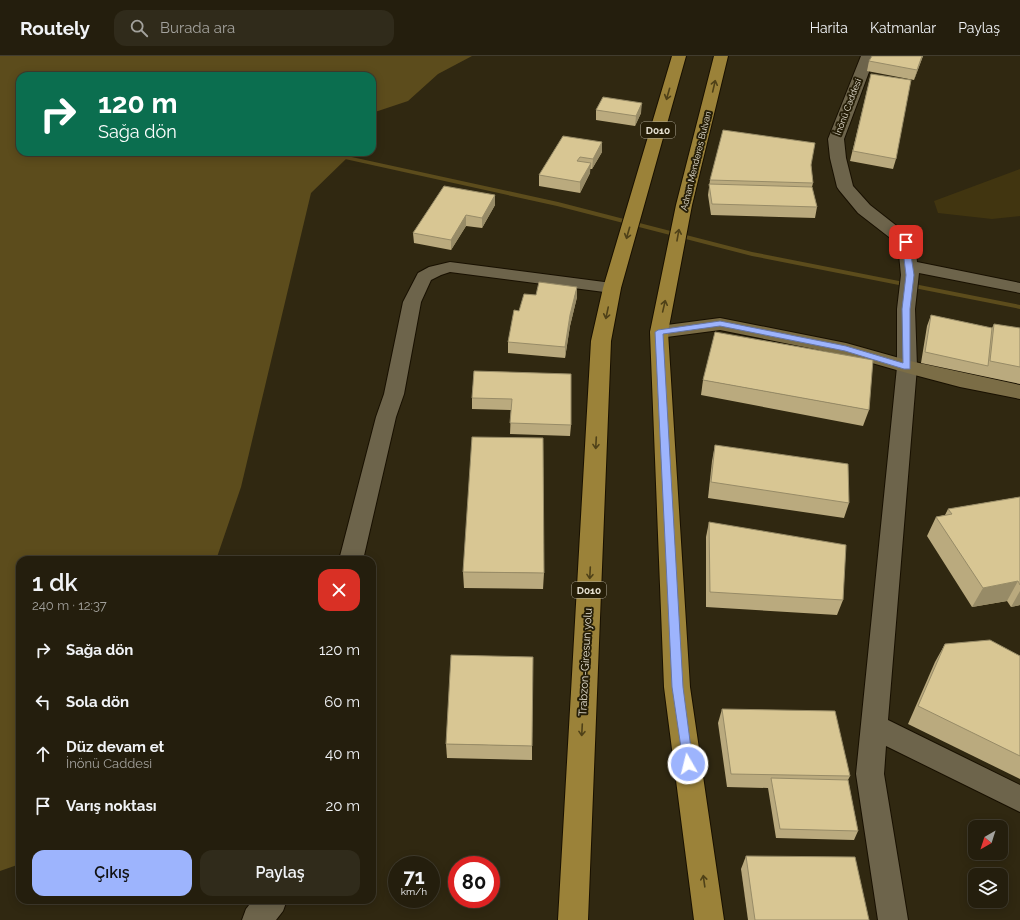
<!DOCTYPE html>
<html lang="tr">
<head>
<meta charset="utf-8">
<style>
	:root { --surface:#241e0d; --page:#302b1b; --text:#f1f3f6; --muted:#a3a29d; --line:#413c2e; --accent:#9db4fd }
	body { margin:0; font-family:Raleway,sans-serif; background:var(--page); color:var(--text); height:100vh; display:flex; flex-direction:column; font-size:15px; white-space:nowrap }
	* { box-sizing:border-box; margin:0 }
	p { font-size:13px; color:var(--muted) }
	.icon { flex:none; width:22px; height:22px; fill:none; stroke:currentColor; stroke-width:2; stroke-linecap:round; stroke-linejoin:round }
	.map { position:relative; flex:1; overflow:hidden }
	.panel { position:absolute; left:16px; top:500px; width:360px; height:348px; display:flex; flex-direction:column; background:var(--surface); border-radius:12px; box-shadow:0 2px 10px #0003,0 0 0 1px var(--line) }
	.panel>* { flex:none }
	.banner { position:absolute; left:16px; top:16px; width:360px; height:84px; border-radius:12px; box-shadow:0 2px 10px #0003,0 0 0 1px var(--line); background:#0b6e4f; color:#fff; overflow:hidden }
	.needle { width:26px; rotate:219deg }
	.fabs { position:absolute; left:968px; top:764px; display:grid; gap:8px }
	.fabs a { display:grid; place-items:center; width:40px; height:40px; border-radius:8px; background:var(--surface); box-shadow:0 2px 10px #0003,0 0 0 1px var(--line); font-size:20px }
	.speed { position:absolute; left:388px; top:800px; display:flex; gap:8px; font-size:20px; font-weight:700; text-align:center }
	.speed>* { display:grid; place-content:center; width:52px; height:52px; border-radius:50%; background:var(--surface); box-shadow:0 2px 10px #0003,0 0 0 1px var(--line); line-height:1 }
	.speed small { font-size:10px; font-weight:400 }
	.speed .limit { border:6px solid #d22; background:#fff; color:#111 }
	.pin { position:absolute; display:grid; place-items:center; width:34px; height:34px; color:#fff; margin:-17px; border-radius:8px; box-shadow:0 2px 6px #0006 }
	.me { position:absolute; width:44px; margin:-22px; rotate:352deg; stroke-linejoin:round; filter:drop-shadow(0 0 3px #0008) }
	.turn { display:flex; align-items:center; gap:14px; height:84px; padding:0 16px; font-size:18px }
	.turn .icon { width:52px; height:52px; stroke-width:2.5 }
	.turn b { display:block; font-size:28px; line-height:34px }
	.round { display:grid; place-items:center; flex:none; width:42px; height:42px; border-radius:12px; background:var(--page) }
	.headline { display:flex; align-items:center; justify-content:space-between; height:68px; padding:0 16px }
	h1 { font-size:24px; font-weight:600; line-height:30px }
	.action { display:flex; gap:8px; margin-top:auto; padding:8px 16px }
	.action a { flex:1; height:46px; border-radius:12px; background:var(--accent); color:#111; font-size:16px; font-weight:600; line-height:46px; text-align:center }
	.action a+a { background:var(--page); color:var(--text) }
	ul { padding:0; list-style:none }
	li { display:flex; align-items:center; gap:12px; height:52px; padding:0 16px }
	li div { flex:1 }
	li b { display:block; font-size:15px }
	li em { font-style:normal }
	header { display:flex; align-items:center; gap:24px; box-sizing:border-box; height:56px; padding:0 20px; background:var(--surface); border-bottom:1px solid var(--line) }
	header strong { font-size:19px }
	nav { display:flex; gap:22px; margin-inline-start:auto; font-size:14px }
	.search { width:280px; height:36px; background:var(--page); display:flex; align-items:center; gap:10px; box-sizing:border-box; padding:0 14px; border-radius:12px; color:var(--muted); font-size:15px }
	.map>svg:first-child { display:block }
	.green { fill:#413510 }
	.water { fill:#5c4c1c }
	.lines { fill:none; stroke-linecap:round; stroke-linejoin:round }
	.stream { fill:#5c4c1c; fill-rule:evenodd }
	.street-casing { stroke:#181000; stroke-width:2 }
	.secondary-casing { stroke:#181000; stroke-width:2 }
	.highway-casing { stroke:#181000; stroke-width:2 }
	.street { fill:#6d644b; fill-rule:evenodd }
	.secondary { fill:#7b6d46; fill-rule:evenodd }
	.highway { fill:#9b8239; fill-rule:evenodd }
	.wall { fill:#baaa7e }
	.shaded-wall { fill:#978b67 }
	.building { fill:#d8c693; stroke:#978b67 }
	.oneway { stroke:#4f4118 }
	.route { fill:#9db4fd; stroke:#6675a4 }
	.labels { text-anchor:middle; stroke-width:4; stroke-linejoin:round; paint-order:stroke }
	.far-street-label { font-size:9px; fill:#e8e3d5; stroke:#261e07 }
	.shield { fill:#261e07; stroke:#aea897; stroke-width:1 }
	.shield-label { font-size:10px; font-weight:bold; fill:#e8e3d5 }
	.street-label { font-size:11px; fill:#e8e3d5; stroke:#261e07 }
</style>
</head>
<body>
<header>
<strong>Routely</strong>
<div class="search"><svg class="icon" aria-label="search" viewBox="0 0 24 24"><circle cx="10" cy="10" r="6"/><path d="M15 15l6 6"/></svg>Burada ara</div>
<nav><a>Harita</a><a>Katmanlar</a><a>Paylaş</a></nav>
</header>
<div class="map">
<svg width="1020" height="864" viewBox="0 0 1020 864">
	<rect width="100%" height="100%" fill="#302811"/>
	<polygon class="green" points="1020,113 1020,160 992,163 938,157 934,145"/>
	<polygon class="water" points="0,0 472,0 438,18 408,45 372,57 372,20 20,20 20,96 345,96 347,102 311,137 241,431 216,504 20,504 20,808 0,815"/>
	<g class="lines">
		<polygon class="stream" points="347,100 558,146 752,196 1020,249 1020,253 752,200 557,150 345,103 344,102"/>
		<defs>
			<g id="street">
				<polygon points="861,0 875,0 844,83 846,102 853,130 870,149 912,182 915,186 917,206 1020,227 1020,237 919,217 915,253 917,311 888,664 1020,729 1020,756 886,690 884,718 908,864 878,864 856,718 897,311 897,253 901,219 898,188 858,157 839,134 837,131 830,102 828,83"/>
				<polygon points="450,206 612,227 618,228 621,232 618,236 612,237 450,216 441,219 431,224 421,246 404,338 396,361 363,504 339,504 376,361 384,338 403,246 418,217 429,211"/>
				<polygon points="253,844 287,844 283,855 276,864 242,864 246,853"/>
			</g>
			<polygon id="secondary" points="720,262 846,287 910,305 1020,329 1020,343 960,331 907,317 844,299 720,274 659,282 652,280 650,276 652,272 659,270"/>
			<g id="highway">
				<polygon points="672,0 686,0 621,232 611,285 588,864 558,864 591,285 603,232"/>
				<polygon points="714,0 728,0 692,149 668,276 690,631 724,864 694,864 664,631 650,276 676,149"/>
			</g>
		</defs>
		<use href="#street" class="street-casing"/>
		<use href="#secondary" class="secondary-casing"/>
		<use href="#highway" class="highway-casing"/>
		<use href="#street" class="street"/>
		<use href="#secondary" class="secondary"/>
		<use href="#highway" class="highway"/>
	</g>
	<g class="wall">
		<polygon points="872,0 923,0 914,24 867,15 869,5"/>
		<polygon points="871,18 896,103 893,113 850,105"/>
		<polygon points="596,54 641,57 635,70 596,64"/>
		<polygon points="602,86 602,96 592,113 590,113 590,117 580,137 539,130 539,119"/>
		<polygon points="811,109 813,127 812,131 817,151 815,162 711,159 708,139 710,124"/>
		<polygon points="495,139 495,149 482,172 466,170 451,194 414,187 413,177"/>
		<polygon points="536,239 577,241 570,270 565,302 508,297 508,286 519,255"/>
		<polygon points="931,259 992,272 994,268 1020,272 1020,328 921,307 927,270"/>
		<polygon points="474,315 571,369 570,380 510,378 511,354 472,353 472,342"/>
		<polygon points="703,324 869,354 863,370 701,339"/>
		<polygon points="715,389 849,447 844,462 708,442 712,405"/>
		<polygon points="1020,441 1020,549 1011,551 1007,545 972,551 927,480 936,461 945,459 948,453"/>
		<polygon points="709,466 843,544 837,559 706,551 706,481"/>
		<polygon points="463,516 544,517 543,533 464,532"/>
		<polygon points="945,588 1020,600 1020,723 908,668 935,606"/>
		<polygon points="722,653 850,720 848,724 858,775 854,784 776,782 768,732 727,731 718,667"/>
		<polygon points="446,688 532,690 532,704 447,702"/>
		<polygon points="746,800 869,864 748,864 741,813"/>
	</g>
	<g class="shaded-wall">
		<polygon points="922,0 923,0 914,24 917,14"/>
		<polygon points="642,47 641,57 635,70 636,60"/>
		<polygon points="602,86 602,96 592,113 593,103"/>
		<polygon points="591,107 590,117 580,137 580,126"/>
		<polygon points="495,139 495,149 482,172 482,162"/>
		<polygon points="466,159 466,170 451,194 451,184"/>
		<polygon points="577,231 577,241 570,270 565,302 565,291 570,259"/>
		<polygon points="1018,525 1007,545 972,551 983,532"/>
		<polygon points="1020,535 1020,549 1011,551"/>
	</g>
	<g class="building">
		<polygon points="872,0 922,0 917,14 869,5"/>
		<polygon points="871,18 911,24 896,103 853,95"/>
		<polygon points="603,41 642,47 636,60 596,54"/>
		<polygon points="723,74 815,87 811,109 813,127 710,124"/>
		<polygon points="563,80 602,86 593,103 580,101 577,105 591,107 580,126 539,119"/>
		<polygon points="709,128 812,131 817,151 712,148"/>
		<polygon points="444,130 495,139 482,162 466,159 451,184 413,177"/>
		<polygon points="539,226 577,231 570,259 565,291 508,286 514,254 519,255 524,238 536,239"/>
		<polygon points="931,259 992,272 988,310 925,296"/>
		<polygon points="994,268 1020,272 1020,311 990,305"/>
		<polygon points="715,276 873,304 869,354 703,324"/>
		<polygon points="474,315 571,318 571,369 510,367 512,343 472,342"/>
		<polygon points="472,381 543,382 544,517 463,516"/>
		<polygon points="715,389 848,408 849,447 711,426"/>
		<polygon points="1020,441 1020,529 1018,525 983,532 936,461 952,458 948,453"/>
		<polygon points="709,466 846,489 843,544 710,536"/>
		<polygon points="990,584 1020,600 1020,700 918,650 945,588"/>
		<polygon points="451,599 533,601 532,690 446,688"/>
		<polygon points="722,653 835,655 850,720 731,718"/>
		<polygon points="771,722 848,724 858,775 780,773"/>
		<polygon points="746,800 855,801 869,864 755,864"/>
	</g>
	<defs><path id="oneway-shaft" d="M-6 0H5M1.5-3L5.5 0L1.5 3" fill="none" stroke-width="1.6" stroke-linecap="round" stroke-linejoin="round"/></defs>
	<g class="oneway">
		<use href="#oneway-shaft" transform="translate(714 30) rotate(-77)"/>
		<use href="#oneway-shaft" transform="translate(668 38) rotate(106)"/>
		<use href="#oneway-shaft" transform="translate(628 177) rotate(106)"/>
		<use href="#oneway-shaft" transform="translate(678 179) rotate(-80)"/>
		<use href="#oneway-shaft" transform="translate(664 250) rotate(-77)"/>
		<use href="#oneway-shaft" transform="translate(607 257) rotate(102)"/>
		<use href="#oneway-shaft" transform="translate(596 387) rotate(93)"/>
		<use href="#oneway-shaft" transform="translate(590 517) rotate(93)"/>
		<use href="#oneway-shaft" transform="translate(582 674) rotate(93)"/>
		<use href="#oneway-shaft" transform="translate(704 825) rotate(-98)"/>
	</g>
	<polygon class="route" points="906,184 909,186 914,219 910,253 910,313 904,313 845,295 720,270 663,278 683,631 693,708 692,712 688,714 684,712 672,631 655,276 658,274 720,265 846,290 903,307 902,253 906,219 902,186"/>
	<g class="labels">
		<g class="far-street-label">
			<text transform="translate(848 51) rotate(-69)" y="3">İnönü Caddesi</text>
			<text transform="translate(696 105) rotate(-76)" y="3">Adnan Menderes Bulvarı</text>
		</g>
		<g class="shield">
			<rect x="641" y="66" width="34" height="16" rx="3"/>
			<rect x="572" y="526" width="34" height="16" rx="3"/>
		</g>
		<g class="shield-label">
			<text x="658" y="78">D010</text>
			<text x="589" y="538">D010</text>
		</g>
		<g class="street-label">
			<text transform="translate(585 606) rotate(-87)" y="4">Trabzon-Giresun yolu</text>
		</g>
	</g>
</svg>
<div class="fabs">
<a><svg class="needle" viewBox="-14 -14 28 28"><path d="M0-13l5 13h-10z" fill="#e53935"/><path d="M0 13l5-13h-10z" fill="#a3a29d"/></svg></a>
<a><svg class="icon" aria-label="layers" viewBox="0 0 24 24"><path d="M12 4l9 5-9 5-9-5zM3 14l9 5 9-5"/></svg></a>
</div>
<div class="speed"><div>71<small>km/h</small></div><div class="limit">80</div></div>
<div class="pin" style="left:906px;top:186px;background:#d93025"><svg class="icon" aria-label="arrive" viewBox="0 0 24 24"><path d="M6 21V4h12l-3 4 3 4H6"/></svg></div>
<svg class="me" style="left:688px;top:708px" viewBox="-20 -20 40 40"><circle r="17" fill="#9db4fd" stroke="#fff" stroke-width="3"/><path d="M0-11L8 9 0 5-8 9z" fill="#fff"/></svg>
<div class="banner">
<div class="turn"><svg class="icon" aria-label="right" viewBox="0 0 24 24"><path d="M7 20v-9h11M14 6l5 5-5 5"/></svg><div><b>120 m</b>Sağa dön</div></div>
</div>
<section class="panel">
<div class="headline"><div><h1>1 dk</h1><p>240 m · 12:37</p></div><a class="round" style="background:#d93025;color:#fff"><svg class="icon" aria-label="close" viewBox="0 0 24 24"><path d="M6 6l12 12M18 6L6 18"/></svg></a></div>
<ul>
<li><svg class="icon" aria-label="right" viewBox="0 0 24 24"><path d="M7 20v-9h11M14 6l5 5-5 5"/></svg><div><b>Sağa dön</b></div><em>120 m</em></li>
<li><svg class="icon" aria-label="left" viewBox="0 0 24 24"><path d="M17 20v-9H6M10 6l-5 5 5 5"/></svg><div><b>Sola dön</b></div><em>60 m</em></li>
<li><svg class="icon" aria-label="ahead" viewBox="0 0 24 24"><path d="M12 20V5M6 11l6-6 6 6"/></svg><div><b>Düz devam et</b><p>İnönü Caddesi</p></div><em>40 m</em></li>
<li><svg class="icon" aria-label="arrive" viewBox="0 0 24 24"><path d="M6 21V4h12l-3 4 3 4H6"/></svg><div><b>Varış noktası</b></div><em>20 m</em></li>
</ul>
<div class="action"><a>Çıkış</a><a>Paylaş</a></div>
</section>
</div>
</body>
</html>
